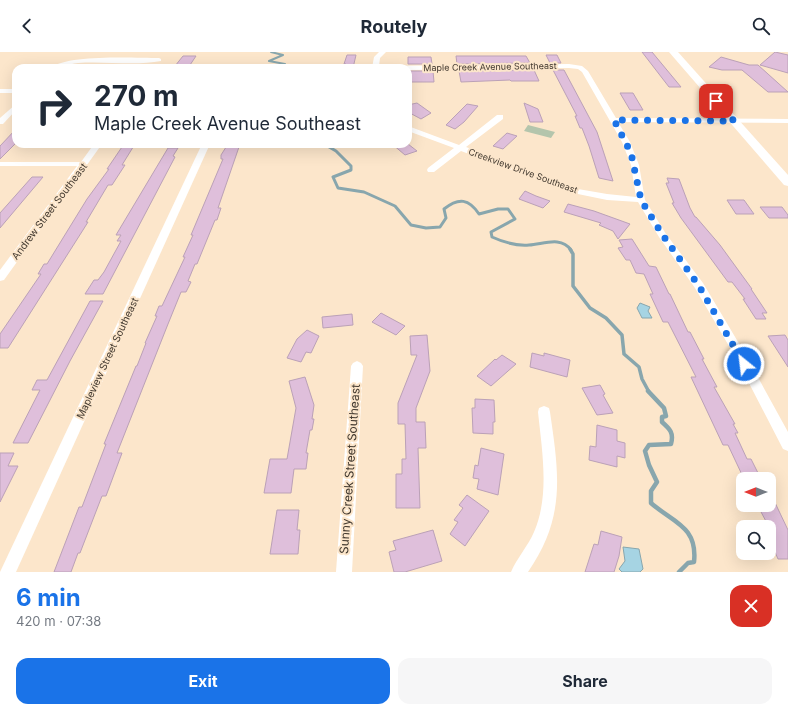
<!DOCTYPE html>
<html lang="en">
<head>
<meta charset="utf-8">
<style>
	:root { --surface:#fff; --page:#f6f6f7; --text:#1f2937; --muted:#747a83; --accent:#1a73e8 }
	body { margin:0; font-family:Inter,sans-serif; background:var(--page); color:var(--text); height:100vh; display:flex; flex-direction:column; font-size:15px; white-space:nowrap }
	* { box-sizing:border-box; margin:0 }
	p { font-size:13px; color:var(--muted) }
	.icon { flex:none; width:22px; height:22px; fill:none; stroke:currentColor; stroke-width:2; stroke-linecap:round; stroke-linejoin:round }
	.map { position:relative; height:520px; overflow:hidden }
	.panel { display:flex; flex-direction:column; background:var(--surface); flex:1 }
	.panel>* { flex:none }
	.hud { position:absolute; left:12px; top:12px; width:400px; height:84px; border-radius:12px; box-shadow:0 4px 16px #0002; background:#fff; color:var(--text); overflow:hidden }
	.needle { width:26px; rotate:270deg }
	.buttons { position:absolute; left:736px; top:420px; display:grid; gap:8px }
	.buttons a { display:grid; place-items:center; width:40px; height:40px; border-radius:8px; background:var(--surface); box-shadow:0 4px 16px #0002; font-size:20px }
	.pin { position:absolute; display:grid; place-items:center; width:34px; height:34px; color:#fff; margin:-17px; border-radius:8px; box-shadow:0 2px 6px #0006 }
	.me { position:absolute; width:44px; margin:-22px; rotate:331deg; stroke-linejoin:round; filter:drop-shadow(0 0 3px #0008) }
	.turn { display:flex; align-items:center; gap:14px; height:84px; padding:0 16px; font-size:18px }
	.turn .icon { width:52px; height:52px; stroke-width:2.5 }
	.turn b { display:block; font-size:28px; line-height:34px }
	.round { display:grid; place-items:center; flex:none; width:42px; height:42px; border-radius:12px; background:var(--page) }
	.overview { display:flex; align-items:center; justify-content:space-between; height:68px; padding:0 16px }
	h1 { font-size:24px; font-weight:700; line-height:30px; color:var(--accent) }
	.primary-button { display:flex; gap:8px; margin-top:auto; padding:8px 16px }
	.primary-button a { flex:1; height:46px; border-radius:12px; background:var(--accent); color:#fff; font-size:16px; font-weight:700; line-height:46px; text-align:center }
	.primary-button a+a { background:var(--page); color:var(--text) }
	header { display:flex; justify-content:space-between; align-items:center; height:52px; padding:0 16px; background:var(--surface); font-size:18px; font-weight:700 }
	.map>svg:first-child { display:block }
	.green { fill:#b4c5ac }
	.water { fill:#a6d4e3; stroke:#88a6ad }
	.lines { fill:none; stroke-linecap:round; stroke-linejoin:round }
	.stream-far3 { stroke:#88a6ad; stroke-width:2 }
	.stream-far2 { stroke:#88a6ad; stroke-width:3 }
	.stream-far1 { stroke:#88a6ad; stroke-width:3.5 }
	.stream { stroke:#88a6ad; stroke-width:4.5 }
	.building { fill:#dfbfdb; stroke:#bba1b7 }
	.minor { fill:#fff; fill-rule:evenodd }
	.secondary { fill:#fff; fill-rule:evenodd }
	.route { stroke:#1a73e8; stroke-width:7; stroke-dasharray:0 12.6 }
	.labels { text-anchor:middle; stroke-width:4; stroke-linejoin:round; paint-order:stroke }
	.far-street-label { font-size:9px; fill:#433a30; stroke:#fce6cb }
	.street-label { font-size:10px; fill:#433a30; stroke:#fce6cb }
	.near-street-label { font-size:12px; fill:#433a30; stroke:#fce6cb }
</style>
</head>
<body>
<header><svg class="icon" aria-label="back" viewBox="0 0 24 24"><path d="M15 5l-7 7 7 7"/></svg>Routely<svg class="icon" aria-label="search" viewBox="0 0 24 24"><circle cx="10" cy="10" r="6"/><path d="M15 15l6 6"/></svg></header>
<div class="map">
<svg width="788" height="520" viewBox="0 0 788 520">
	<rect width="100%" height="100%" fill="#fce6cb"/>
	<polygon class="green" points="528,73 555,80 551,86 524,79"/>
	<g class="water">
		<polygon points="640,251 650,255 648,259 652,266 642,266 637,256"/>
		<polygon points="623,495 639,497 643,517 640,520 622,520 619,517 625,509"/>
	</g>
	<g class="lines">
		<polyline class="stream-far3" points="271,0 283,3 269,9 285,12 282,16"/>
		<path class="stream-far2" d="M324 92 336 99 351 114V118L333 125 338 136 364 140 395 154 411 173 426 176 440 175 446 166 444 157C459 145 469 147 479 162L498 157H508L515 167 491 180 492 185C503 190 517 194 529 193 544 192 561 184 571 198"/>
		<polyline class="stream-far1" points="570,197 573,202 573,234 590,256 606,266 622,283 624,302 639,315 642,327 649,340"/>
		<path class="stream" d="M648 339 664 356 666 364 662 365V370C670 377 674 381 671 392L649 393 645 399 649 413 657 430 651 439V451C672 470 698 474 694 510L688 511 679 520"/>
	</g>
	<g class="building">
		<polygon points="642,0 652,0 681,35 669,35"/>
		<polygon points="775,0 788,3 788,21 760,13"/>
		<polygon points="347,3 356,3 353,16 345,16 346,12 344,12"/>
		<polygon points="546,3 557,3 561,11 550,11"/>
		<polygon points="183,4 196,4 188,16 176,16 177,14 175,14"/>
		<polygon points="456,4 526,4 530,11 457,12"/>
		<polygon points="408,5 431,5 432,12 408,12"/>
		<polygon points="721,5 749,13 758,13 788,40 768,40 742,18 722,18 709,15"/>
		<polygon points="534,18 539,29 511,29 510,28 461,30 459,19"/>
		<polygon points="553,18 564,18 597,80 613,129 599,126 589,94 582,76 580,76 575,64 577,64"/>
		<polygon points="408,19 433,19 434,30 408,30"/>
		<polygon points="620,41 633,41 643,58 630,58"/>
		<polygon points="417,51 431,61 421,67 408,60 408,53"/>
		<polygon points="524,51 538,57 543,70 530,70"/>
		<polygon points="467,52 478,54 464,70 455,77 446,73"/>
		<polygon points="16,77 16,91 0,107 0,94"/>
		<polygon points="507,81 517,84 503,97 493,94"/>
		<polygon points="124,92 135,92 122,113 125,113 112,133 108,133 86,170 88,170 83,178 8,296 0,296 0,282 41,222 38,222 44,212 47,212 87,147 109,117 107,117"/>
		<polygon points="228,92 240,92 218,156 221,156 217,168 215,168 197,212 195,212 188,229 191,230 186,240 181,240 168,272 117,401 122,401 106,444 102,444 80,501 78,501 71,520 54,520 79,455 82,455 106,392 104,392 136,314 137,314 146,291 145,291 157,264 155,264 159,254 162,254 185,205 183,205 193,183 191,183 223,107 221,107 221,103"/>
		<polygon points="392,92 408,92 417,99 405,103"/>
		<polygon points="168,96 178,96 173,104 175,105 103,242 85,242 94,228 98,228 104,220 121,189 117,189 121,183 116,183"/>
		<polygon points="32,125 43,125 0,176 0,161"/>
		<polygon points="667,126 679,127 690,156 695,165 696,165 720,193 752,237 751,237 767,261 762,261 766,267 756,267 743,247 745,247 732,230 728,230 681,166 672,151 674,151 666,131 669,131"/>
		<polygon points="525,139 536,144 550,149 543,156 519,147"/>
		<polygon points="727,148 744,148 754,162 736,162"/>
		<polygon points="568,152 594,159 630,172 618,187 613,179 599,173 601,171 564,160"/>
		<polygon points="760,155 782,155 788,163 788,166 769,166"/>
		<polygon points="632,187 649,214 656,215 669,242 670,242 688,280 690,280 704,307 702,307 717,335 714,335 735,372 733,372 738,381 735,381 747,407 751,407 761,427 744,427 728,393 723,393 691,325 696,325 668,270 663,270 650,242 653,242 644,222 636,221 630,208 626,208 618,196 623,195 619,188"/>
		<polygon points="90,249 103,249 70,309 28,391 13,391 40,338 32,338 37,328 47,328"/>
		<polygon points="381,261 405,274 396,283 372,270"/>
		<polygon points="352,262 353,273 323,276 322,265"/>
		<polygon points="307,278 319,284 311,301 306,300 301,310 287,306 297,287"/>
		<polygon points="427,283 430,319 416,356 416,370 425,370 426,396 418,396 420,456 396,456 396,422 402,422 402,407 406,407 405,372 398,372 398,351 417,303 411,303 410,284"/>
		<polygon points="785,283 788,288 788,315 768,284"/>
		<polygon points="532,301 544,304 544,301 570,308 567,325 530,315"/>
		<polygon points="502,303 516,312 491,334 477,324 495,307 496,308"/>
		<polygon points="305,325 314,353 312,367 314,367 312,378 310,378 306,401 308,401 306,417 294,417 291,441 264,441 270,407 287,407 296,356 289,329"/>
		<polygon points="600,333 605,342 603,343 613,361 597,363 582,336"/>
		<polygon points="475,347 494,348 495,370 493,370 493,382 473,381 472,356 475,356"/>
		<polygon points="597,373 617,378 617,389 625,391 625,406 617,404 617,415 589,408 590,394 596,395"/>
		<polygon points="481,396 504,402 498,443 477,437 479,427 473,426 475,413 478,414"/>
		<polygon points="0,401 14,401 8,414 18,414 0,450"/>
		<polygon points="769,438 788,478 788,507 778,507 769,486 769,475 760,458 769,458"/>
		<polygon points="467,443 489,459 465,494 450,482 458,470 454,468 463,456 459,453"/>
		<polygon points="277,458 299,458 297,478 300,478 298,502 270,502"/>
		<polygon points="433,478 442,509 405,520 394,520 389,500 396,498 393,489"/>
		<polygon points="601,479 622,485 619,504 614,520 585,520 594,492 598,493"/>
	</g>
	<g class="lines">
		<g class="minor">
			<polygon points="379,0 386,0 380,6 379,14 569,12 582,14 588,19 616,66 788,67 788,71 618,70 630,90 639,113 645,148 666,182 703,231 744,300 788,380 788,399 783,397 736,306 695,236 659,185 638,150 607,148 573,141 461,99 434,120 428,120 427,118 428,116 454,96 408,79 408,74 459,93 497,63 503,63 503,67 466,95 578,137 607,142 636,145 631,113 622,90 582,20 578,17 569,16 408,18 408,16 372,16 374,5"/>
			<path d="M159 6 161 7V9C136 14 104 9 78 11 68 12 60 16 51 16 66 2 136 6 159 6Z"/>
			<rect x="0" y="37" width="16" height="4"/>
			<polygon points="16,52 16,58 3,72 0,72 0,66"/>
			<polygon points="94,92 102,92 4,228 0,229 0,218 77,114 0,114 0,110 81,110"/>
			<polygon points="202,92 210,92 16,520 0,520"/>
			<polygon points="357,309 361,311 363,314 352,520 336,520 351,314 353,311"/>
			<path d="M544 354 549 356 550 360C559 422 566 465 528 520H511C517 506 528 494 534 480 550 443 542 399 538 360L539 356Z"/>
		</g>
		<polygon class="secondary" points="669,0 678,0 788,123 788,134 784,133"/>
	</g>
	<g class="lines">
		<polyline class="route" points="716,49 734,69 614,68 631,101 641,148 662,182 699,234 744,312"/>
	</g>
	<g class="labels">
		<g class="far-street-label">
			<text transform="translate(490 15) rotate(-1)" y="3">Maple Creek Avenue Southeast</text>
			<text transform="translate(523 119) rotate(20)" y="3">Creekview Drive Southeast</text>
		</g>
		<g class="street-label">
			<text transform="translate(49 159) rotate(-53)" y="4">Andrew Street Southeast</text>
			<text transform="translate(107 306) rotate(-65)" y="4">Mapleview Street Southeast</text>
		</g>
		<g class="near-street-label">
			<text transform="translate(350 417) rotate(-86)" y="4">Sunny Creek Street Southeast</text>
		</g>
	</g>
</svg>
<div class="buttons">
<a><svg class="needle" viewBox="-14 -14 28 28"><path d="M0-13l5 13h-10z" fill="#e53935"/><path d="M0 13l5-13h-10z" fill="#747a83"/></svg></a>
<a><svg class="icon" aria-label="search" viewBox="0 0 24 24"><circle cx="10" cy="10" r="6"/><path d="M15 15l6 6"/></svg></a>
</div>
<div class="pin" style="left:716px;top:49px;background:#d93025"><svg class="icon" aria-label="arrive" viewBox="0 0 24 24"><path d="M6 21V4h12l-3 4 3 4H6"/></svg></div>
<svg class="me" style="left:744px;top:312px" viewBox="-20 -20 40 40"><circle r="17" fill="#1a73e8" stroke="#fff" stroke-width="3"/><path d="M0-11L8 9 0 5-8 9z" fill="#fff"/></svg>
<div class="hud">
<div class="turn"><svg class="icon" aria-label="right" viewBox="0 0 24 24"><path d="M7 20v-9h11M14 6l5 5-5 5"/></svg><div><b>270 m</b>Maple Creek Avenue Southeast</div></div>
</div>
</div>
<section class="panel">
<div class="overview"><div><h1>6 min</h1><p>420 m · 07:38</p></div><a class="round" style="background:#d93025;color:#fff"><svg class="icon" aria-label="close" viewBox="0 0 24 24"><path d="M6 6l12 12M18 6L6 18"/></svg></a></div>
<div class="primary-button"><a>Exit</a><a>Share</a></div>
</section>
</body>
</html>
